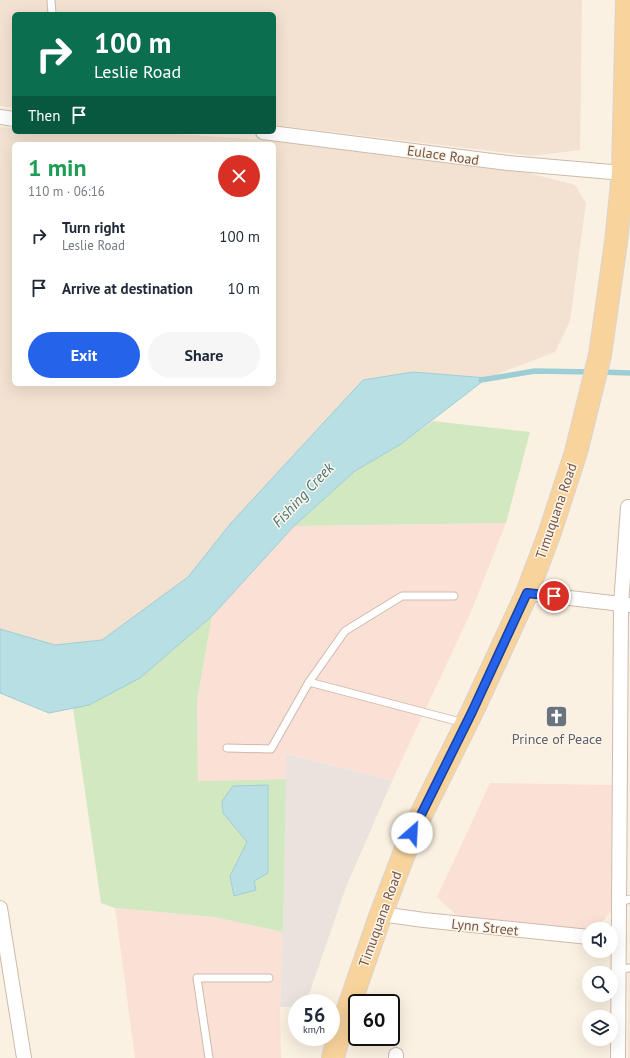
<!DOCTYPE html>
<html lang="en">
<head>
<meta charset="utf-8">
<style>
	:root { --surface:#fff; --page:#f6f6f7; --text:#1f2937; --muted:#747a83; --accent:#2563eb }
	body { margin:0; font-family:"PT Sans",sans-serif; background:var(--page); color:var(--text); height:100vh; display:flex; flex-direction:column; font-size:15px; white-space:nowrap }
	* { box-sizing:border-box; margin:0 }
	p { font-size:13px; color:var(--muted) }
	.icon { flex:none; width:22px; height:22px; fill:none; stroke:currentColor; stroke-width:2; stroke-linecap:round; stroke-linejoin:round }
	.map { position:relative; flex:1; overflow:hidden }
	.side { position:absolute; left:12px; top:142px; width:264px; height:244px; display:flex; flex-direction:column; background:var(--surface); border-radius:6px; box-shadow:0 4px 16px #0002 }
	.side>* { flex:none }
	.hud { position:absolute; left:12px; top:12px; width:264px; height:122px; border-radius:6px; box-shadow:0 4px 16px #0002; background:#0b6e4f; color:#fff; overflow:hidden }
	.tools { position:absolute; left:582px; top:922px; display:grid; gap:8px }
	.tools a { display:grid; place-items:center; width:36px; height:36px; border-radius:50%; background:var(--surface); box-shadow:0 4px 16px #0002; font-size:20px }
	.speed { position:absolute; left:288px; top:994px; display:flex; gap:8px; font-size:20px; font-weight:700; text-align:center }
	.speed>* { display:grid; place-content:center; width:52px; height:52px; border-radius:50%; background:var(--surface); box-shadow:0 4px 16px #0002; line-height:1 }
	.speed small { font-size:10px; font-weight:400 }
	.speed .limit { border:2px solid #111; border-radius:6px; background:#fff; color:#111 }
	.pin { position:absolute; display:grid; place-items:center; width:34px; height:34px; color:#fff; margin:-17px; border:2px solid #fff; border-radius:50%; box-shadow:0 1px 4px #0007 }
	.me { position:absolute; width:44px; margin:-22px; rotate:26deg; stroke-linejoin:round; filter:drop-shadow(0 0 3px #0008) }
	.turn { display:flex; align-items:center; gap:14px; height:84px; padding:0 16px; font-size:18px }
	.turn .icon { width:52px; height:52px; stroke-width:2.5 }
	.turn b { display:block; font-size:28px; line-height:34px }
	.then { display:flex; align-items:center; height:38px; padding:0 16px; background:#0003; gap:8px; font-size:15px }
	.round { display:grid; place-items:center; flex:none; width:42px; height:42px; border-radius:21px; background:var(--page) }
	.headline { display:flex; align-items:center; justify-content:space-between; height:68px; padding:0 16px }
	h1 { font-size:24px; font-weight:700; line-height:30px; color:#1e9e55 }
	.cta { display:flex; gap:8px; margin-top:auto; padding:8px 16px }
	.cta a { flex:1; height:46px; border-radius:24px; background:var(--accent); color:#fff; font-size:16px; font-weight:700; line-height:46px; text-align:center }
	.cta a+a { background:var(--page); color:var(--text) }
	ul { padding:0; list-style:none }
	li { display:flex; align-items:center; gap:12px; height:52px; padding:0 16px }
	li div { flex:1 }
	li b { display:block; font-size:15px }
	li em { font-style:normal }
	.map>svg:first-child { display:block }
	.residential { fill:#f3e2d1; fill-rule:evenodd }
	.commercial { fill:#fbe0d6 }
	.industrial { fill:#eae3dd }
	.green { fill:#d2e8c1; fill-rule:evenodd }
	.water { fill:#b7dfe4; stroke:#9eced5 }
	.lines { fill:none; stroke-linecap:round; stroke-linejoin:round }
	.stream { stroke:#9eced5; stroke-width:5.5 }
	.service-casing { stroke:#cebaac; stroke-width:9 }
	.minor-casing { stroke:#cebaac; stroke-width:16 }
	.primary-casing { stroke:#dad3d0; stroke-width:24 }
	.service { stroke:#fff; stroke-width:7 }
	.minor { stroke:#fff; stroke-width:14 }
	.primary { stroke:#f8d39c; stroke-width:22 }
	.route-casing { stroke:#184099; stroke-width:10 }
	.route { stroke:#2563eb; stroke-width:7 }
	.labels { text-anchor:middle; stroke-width:3; stroke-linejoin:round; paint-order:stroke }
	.street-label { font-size:14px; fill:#725649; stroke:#fef5e8 }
	.worship-label { font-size:14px; fill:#5b616d; stroke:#fef5e8 }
	.water-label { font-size:15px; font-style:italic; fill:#41767e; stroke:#fef5e8 }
</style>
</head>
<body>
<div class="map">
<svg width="630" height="1058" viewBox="0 0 630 1058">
	<rect width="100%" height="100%" fill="#fbf1e2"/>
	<g class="residential">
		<polygon points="0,0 582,0 580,150 532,156 274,125 274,14 14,14 14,108 0,106"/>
		<path d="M0 127 14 128V132L161 133 278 141 529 173 575 185 586 203 570 321 555 352 487 378 413 372 231 523 188 577 102 640 55 645 0 629ZM14 144H274V384H14Z"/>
		<polygon points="629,917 630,1058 628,1058"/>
	</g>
	<g class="commercial">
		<polygon points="506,523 471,612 392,781 287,754 286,779 198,781 197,701 212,616 294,526"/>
		<polygon points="490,783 612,785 611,910 605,919 594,929 589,929 589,930 501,922 456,915 437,897"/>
		<polygon points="115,908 214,917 283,932 280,1007 281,1058 135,1058"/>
	</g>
	<polygon class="industrial" points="286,754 392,781 346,887 306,1003 297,1003 297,1007 280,1007 283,932"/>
	<g class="green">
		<polygon points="433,421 530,432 506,523 294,526 355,471 401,444"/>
		<path d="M212 616 197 701 198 781 286 779 283 932 214 917 115 908 101 903 73 708 89 705 140 678ZM268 785 254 881 230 876 247 842 223 813Z"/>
	</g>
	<g class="water">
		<polygon points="413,372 487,378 401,444 355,471 294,526 212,616 140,678 89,705 49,713 0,693 0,629 55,645 102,640 188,577 231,523 363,380"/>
		<polygon points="268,785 268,873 254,881 256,890 234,896 230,876 247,842 223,813 222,801 233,786"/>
	</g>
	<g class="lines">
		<g class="stream">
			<polyline points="600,372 630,373"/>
			<polyline points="481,380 535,371 592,372"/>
		</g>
		<defs>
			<g id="service">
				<polyline points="51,0 52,14"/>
				<polyline points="309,682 345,631 402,596 454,596"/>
				<polyline points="227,748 271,749 309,682 464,723"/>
				<polyline points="619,902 630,899"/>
				<polyline points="619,969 630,968"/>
				<polyline points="209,1058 197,978 269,978"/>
			</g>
			<g id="minor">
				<polyline points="0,117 14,119"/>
				<polyline points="263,132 508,163 623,173"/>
				<polyline points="527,593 630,605"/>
				<polyline points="0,908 24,1058"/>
				<polyline points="381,914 424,920 589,937"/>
				<polyline points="396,1058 396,1055"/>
				<polyline points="618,1058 621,605 628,507"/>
			</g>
			<polyline id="primary" points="333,1058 339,1035 381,914 412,833 472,712 527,593 550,532 576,452 600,355 616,242 623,173 627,0"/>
		</defs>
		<use href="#service" class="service-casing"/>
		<use href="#minor" class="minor-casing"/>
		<use href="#primary" class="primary-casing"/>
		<use href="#service" class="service"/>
		<use href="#minor" class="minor"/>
		<use href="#primary" class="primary"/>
	</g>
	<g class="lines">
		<defs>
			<polyline id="route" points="412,833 472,712 527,593 554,596"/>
		</defs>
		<use href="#route" class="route-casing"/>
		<use href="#route" class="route"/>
	</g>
	<defs>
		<symbol id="church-square" viewBox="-11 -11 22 22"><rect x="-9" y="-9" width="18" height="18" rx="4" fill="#6b7280" stroke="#fef5e8"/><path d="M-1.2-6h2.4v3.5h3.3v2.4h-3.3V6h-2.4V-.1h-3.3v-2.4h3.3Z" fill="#fff"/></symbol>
	</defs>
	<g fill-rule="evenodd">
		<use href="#church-square" x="544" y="704" width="25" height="25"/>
	</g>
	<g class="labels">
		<g class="street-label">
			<text transform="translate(443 155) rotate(8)" y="5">Eulace Road</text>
			<text transform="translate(556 511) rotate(-71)" y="5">Timuquana Road</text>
			<text transform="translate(380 919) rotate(-70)" y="5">Timuquana Road</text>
			<text transform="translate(485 927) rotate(6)" y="5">Lynn Street</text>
		</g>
		<g class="worship-label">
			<text x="557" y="744">Prince of Peace</text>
		</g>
		<g class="water-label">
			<text transform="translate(303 495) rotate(-47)" y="5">Fishing Creek</text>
		</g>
	</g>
</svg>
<div class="tools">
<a><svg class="icon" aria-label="sound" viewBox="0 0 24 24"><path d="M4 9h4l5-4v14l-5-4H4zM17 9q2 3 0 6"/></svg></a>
<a><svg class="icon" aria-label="search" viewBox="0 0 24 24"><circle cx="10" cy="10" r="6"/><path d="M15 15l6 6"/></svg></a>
<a><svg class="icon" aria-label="layers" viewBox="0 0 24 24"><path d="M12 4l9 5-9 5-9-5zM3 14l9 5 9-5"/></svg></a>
</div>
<div class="speed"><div>56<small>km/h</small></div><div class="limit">60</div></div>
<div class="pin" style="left:554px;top:596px;background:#d93025"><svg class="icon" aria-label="arrive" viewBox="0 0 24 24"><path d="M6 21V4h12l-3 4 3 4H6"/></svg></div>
<svg class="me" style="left:412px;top:833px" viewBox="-20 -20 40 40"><circle r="19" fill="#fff"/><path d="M0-13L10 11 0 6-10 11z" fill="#2563eb"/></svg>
<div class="hud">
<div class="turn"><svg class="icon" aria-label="right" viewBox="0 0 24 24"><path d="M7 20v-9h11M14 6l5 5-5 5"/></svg><div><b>100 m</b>Leslie Road</div></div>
<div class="then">Then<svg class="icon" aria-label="arrive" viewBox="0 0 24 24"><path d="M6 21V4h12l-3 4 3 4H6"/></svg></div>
</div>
<section class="side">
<div class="headline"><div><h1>1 min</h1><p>110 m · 06:16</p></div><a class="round" style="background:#d93025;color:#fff"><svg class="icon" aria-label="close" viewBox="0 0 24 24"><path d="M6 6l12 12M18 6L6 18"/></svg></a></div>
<ul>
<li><svg class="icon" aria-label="right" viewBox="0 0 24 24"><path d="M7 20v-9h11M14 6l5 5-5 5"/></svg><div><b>Turn right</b><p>Leslie Road</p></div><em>100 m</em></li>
<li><svg class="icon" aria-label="arrive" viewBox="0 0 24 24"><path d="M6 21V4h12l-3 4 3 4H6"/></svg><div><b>Arrive at destination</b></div><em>10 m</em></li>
</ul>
<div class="cta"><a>Exit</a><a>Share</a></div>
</section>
</div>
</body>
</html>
